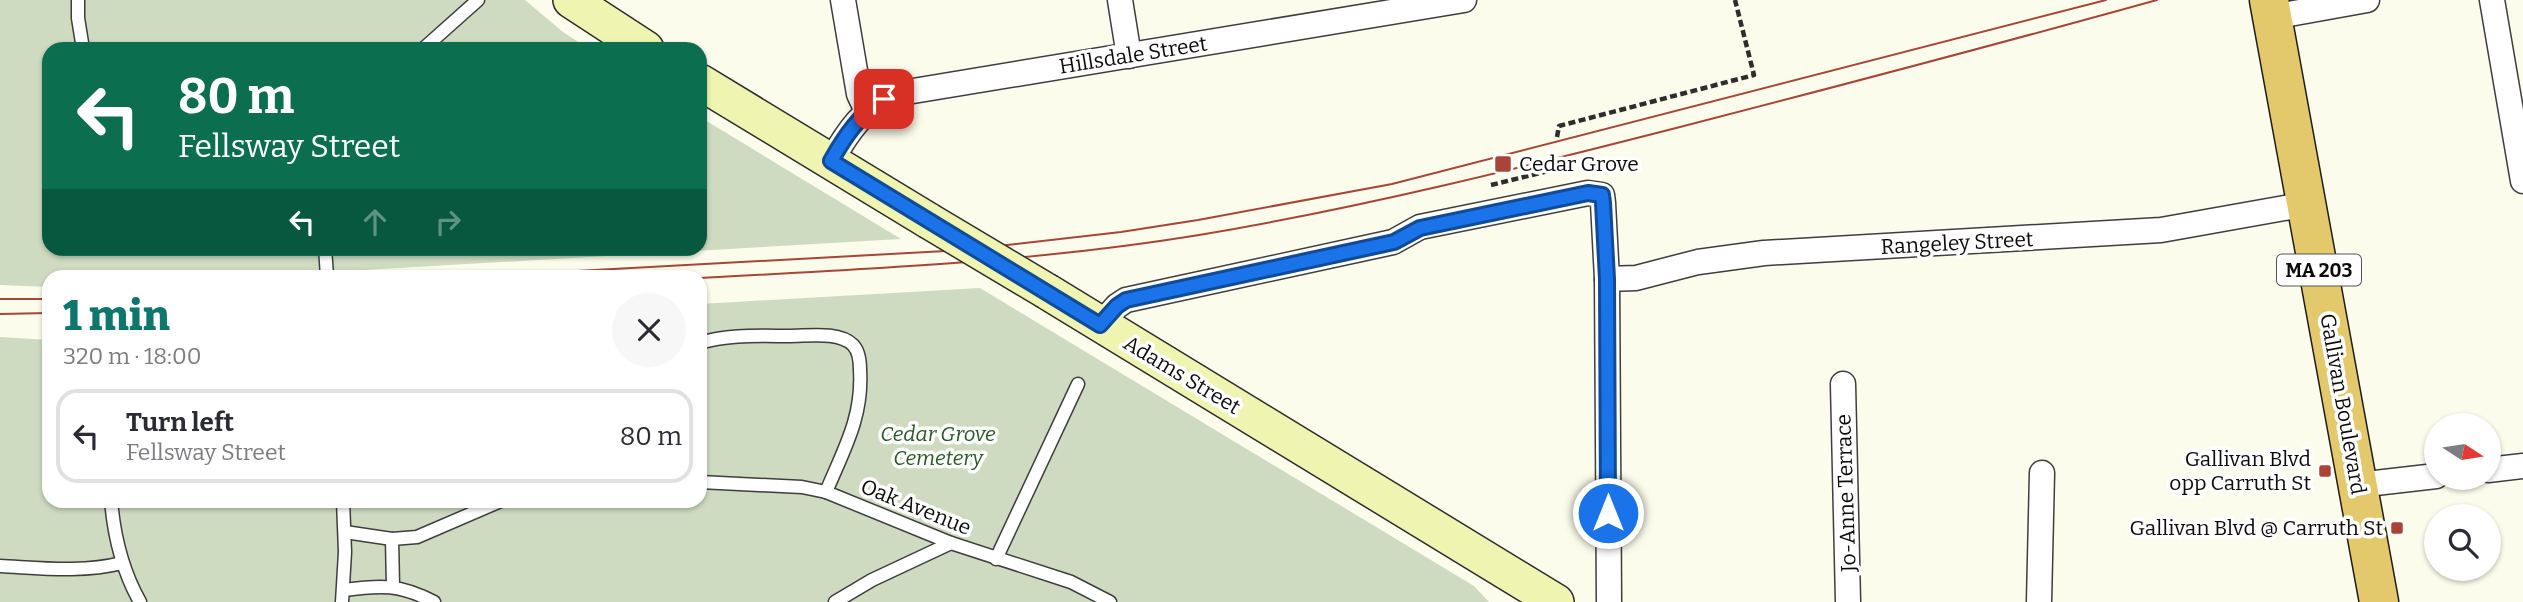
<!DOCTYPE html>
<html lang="en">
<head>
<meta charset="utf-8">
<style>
	:root { --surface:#fff; --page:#f7f7f7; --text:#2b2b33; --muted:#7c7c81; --line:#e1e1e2; --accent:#0f766e }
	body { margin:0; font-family:Bitter,serif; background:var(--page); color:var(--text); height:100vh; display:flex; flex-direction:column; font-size:26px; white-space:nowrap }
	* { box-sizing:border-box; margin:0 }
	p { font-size:23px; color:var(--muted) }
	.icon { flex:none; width:38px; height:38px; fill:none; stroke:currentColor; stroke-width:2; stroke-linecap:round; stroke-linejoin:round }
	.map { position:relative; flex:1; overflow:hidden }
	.sheet { position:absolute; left:42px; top:270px; width:665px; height:238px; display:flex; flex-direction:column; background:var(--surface); border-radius:21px; box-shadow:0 2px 5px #0004 }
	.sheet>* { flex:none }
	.guide { position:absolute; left:42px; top:42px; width:665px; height:214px; border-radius:21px; box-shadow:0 2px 5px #0004; background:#0b6e4f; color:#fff; overflow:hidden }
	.needle { width:46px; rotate:102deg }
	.tools { position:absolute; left:2424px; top:413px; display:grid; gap:14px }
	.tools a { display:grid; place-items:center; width:77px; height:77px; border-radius:50%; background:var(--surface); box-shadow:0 2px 5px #0004; font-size:35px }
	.pin { position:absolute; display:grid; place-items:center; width:60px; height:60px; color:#fff; margin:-30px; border-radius:14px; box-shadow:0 4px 10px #0006 }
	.me { position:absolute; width:77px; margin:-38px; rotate:0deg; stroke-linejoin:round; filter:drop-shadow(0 0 5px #0008) }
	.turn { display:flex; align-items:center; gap:24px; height:147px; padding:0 21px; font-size:32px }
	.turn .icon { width:91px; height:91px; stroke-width:2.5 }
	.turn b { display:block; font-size:49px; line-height:60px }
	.lanes { display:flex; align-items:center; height:66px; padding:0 21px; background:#0003; justify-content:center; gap:35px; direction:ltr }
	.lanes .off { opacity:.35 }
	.round { display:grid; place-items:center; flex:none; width:74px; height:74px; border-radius:37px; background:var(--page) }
	.headline { display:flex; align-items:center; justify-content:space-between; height:119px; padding:0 21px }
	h1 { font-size:42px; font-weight:800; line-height:52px; color:var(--accent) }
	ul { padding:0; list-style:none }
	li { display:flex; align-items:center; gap:21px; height:94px; margin:0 14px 10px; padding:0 7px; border:4px solid var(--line); border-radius:21px }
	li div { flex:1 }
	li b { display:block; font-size:26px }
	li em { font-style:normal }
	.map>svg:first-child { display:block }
	.cemetery { fill:#cedbc1 }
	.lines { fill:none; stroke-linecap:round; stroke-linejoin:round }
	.service-casing { stroke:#3e3e3e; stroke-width:15 }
	.minor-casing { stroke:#3e3e3e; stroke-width:27 }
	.secondary-casing { stroke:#2d2d2d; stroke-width:38 }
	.trunk-casing { stroke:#1c1c1c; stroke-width:41 }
	.path { stroke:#2d2d2d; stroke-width:4.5; stroke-dasharray:7 3.5; stroke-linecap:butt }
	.service { stroke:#fff; stroke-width:12 }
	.minor { stroke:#fff; stroke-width:24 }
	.secondary { stroke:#eff4b0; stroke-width:35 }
	.trunk { stroke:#e3c96c; stroke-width:38 }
	.tram { stroke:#a84537; stroke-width:2 }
	.secondary-bridge-casing { stroke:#2d2d2d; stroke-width:38; stroke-linecap:butt }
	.secondary-bridge { stroke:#eff4b0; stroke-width:35 }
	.route-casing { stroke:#114b97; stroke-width:18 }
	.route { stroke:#1a73e8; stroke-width:12 }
	.poi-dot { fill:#a84537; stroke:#fff; stroke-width:2.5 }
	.labels { text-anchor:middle; stroke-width:7; stroke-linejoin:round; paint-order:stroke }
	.shield { fill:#fff; stroke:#545454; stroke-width:2 }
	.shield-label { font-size:19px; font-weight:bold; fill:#0b0b0b }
	.street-label { font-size:21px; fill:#0b0b0b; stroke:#fff }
	.poi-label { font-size:21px; fill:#0b0b0b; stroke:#fff; text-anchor:end }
	.park-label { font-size:21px; font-style:italic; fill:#275925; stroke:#fff }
</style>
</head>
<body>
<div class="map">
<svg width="2523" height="602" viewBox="0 0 2523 602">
	<rect width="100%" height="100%" fill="#fcfcec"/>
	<g class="cemetery">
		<polygon points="0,0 525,0 563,32 589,49 49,49 49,248 700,248 700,117 901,239 261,276 49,276 49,287 0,285"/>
		<polygon points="980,288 1474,586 1489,602 0,602 0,337 49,340 49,500 700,500 700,304"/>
	</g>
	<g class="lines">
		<defs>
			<g id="service">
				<polyline points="78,0 78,18 83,49"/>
				<polyline points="423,49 478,0"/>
				<polyline points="325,248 327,276"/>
				<path d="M700 343C727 334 762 336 790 336 808 336 839 331 853 345 859 351 860 361 860 370 863 417 844 449 826 492"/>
				<polyline points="700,482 802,487 826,492 951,543 1071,582 1110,602"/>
				<path d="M111 500C114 537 122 570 140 602"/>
				<polyline points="345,532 392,539 417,537 503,500"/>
				<polyline points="392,539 393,586"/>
				<polyline points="996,559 1078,384"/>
				<path d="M0 566C41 568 82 573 122 563"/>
				<path d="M344 590C381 585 400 584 434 602"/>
				<polyline points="342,602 345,552 343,500"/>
				<polyline points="835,602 872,580 951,543"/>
			</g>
			<g id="minor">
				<polyline points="843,0 859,94 867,111"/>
				<polyline points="1120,0 1129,56"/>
				<polyline points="2492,0 2523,181"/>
				<polyline points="2272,17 2367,0"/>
				<path d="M831 161C847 133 864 107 895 94L1464 0"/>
				<polyline points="1607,279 1636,278 1698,262 1764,253 2161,230 2307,204"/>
				<polyline points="1100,325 1117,306 1126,300 1393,242 1420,227 1588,193 1602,195 1603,203 1607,279 1609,602"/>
				<polyline points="1843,384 1848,602"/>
				<polyline points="2488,470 2523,466"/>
				<polyline points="2358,485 2436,476"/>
				<polyline points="2039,602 2042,473"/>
			</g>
			<g id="secondary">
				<polyline points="571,0 646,49"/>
				<polyline points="700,82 929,221"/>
				<polyline points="1048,292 1556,602"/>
			</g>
			<polyline id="trunk" points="2269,0 2379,602"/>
		</defs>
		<use href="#service" class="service-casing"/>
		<use href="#minor" class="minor-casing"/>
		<use href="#secondary" class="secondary-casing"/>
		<use href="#trunk" class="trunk-casing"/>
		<g class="path">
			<polyline points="1557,137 1559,126 1754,75 1735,0"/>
			<polyline points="1491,185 1565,167"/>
		</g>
		<use href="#service" class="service"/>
		<use href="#minor" class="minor"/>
		<use href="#secondary" class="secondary"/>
		<use href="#trunk" class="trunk"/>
		<g class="tram">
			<polyline points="484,276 964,250 1121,232 1198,220 1392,184 2106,0"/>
			<path d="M700 278C867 269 1034 262 1199 235 1361 208 1520 168 1680 127 1839 86 1998 44 2157 0"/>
			<polyline points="0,299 49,299"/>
			<polyline points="0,314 49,313"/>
		</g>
		<defs>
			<polyline id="secondary-bridge" points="929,221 1048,292"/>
		</defs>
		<use href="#secondary-bridge" class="secondary-bridge-casing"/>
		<use href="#secondary-bridge" class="secondary-bridge"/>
	</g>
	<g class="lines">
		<defs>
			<path id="route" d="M884 99C860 114 845 136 831 161L1100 325 1117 306 1126 300 1394 242 1420 228 1588 193 1602 195 1603 203 1607 279 1608 513"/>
		</defs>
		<use href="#route" class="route-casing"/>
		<use href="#route" class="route"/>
	</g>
	<g class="poi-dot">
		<rect x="1494" y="155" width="18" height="18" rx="3.5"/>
		<rect x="2318" y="464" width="14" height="14" rx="3.5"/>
		<rect x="2390" y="521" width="14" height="14" rx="3.5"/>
	</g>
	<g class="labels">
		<rect class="shield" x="2277" y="254.5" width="84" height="31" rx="5"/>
		<g class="shield-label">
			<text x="2319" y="277">MA 203</text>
		</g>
		<g class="street-label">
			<text transform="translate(1133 55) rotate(-9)" y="7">Hillsdale Street</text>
			<text transform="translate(1957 243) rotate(-3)" y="7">Rangeley Street</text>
			<text transform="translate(1182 375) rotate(31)" y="7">Adams Street</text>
			<text transform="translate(2343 404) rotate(80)" y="7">Gallivan Boulevard</text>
			<text transform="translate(1846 493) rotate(-92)" y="7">Jo-Anne Terrace</text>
			<text transform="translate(916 507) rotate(22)" y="7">Oak Avenue</text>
		</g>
		<g class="poi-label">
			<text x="1519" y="171" text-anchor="start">Cedar Grove</text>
			<text x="2311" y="466">Gallivan Blvd<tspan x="2311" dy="24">opp Carruth St</tspan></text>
			<text x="2383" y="535">Gallivan Blvd @ Carruth St</text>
		</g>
		<g class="park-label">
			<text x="938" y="441">Cedar Grove<tspan x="938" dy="24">Cemetery</tspan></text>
		</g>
	</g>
</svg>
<div class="tools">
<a><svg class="needle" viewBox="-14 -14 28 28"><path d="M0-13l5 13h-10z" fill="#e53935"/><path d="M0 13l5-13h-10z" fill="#7c7c81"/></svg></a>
<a><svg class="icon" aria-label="search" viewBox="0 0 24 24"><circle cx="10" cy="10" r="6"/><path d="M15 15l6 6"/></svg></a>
</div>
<div class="pin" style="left:884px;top:99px;background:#d93025"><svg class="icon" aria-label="arrive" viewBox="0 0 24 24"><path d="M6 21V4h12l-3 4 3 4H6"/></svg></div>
<svg class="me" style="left:1608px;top:513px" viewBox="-20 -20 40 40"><circle r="17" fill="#1a73e8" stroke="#fff" stroke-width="3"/><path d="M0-11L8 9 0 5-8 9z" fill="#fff"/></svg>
<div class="guide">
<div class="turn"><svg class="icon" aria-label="left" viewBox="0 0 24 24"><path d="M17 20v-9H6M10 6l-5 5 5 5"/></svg><div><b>80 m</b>Fellsway Street</div></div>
<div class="lanes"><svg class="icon" aria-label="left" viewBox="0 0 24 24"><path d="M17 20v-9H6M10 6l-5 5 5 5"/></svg><svg class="icon off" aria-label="ahead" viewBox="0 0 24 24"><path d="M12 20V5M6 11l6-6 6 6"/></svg><svg class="icon off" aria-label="right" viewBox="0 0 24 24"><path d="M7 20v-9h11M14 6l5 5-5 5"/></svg></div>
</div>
<section class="sheet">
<div class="headline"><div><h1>1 min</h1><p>320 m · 18:00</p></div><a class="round"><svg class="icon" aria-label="close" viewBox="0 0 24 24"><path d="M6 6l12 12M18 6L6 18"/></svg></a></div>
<ul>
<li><svg class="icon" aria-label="left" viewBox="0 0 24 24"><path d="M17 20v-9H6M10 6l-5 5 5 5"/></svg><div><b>Turn left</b><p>Fellsway Street</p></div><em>80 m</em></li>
</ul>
</section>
</div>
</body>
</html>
